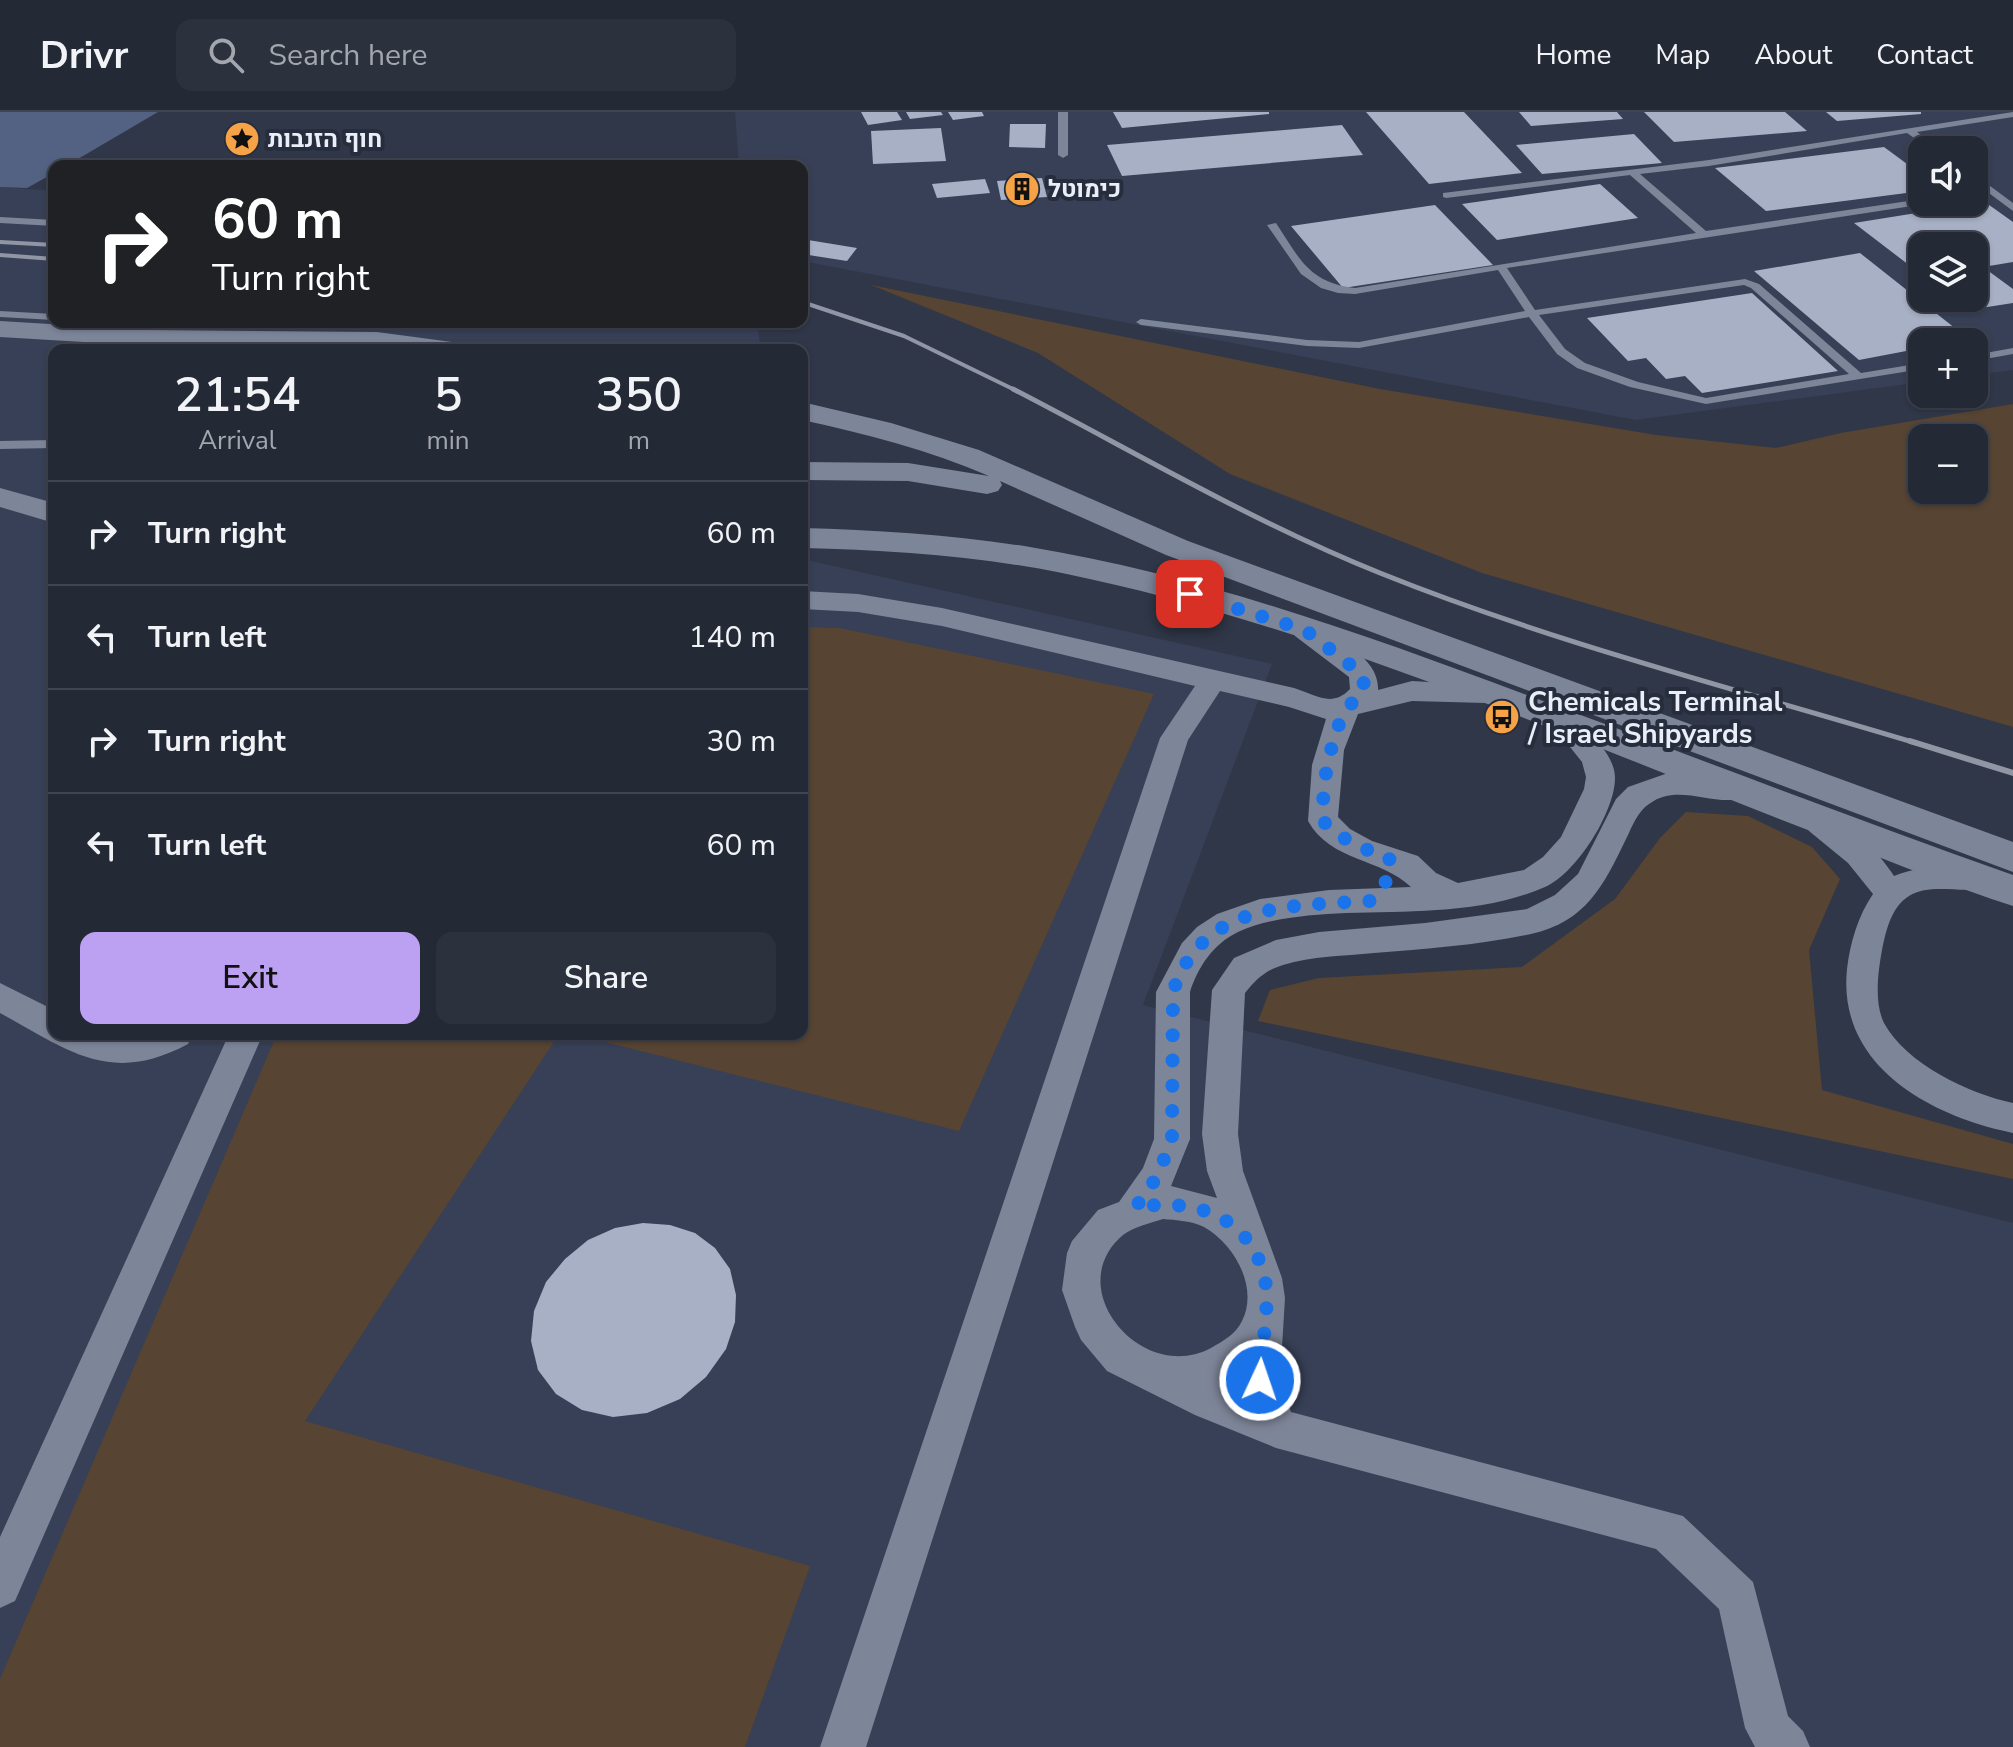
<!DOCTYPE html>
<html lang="en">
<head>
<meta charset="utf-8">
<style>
	:root { --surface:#242936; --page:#2c313e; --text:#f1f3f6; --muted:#a3a6ad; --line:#414551; --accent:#bca0f2 }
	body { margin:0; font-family:"Nunito Sans",Heebo,sans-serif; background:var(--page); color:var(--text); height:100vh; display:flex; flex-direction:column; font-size:30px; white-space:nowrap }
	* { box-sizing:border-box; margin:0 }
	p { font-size:26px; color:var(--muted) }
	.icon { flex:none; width:44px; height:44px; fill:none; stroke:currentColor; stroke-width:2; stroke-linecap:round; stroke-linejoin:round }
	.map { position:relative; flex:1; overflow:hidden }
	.sheet { position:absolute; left:48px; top:232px; width:760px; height:696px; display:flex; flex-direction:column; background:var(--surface); border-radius:16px; box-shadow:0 2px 6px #0004,0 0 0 2px var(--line) }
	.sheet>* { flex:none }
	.banner { position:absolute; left:48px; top:48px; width:760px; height:168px; border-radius:16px; box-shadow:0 2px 6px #0004,0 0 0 2px var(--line); background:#202124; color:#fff; overflow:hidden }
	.fabs { position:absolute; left:1908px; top:24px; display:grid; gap:16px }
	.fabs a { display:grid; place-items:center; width:80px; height:80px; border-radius:16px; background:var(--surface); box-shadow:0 2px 6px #0004,0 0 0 2px var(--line); font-size:40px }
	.pin { position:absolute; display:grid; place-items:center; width:68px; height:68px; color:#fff; margin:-34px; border-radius:16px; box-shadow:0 4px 12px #0006 }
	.me { position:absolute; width:88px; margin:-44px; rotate:3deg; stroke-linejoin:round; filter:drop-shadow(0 0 6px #0008) }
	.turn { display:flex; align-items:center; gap:28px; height:168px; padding:0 32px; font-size:36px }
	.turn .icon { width:104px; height:104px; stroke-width:2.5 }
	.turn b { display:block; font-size:56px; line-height:68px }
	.eta { display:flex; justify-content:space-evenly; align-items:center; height:136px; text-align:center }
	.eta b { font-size:48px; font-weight:600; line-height:56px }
	.primary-button { display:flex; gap:16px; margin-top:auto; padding:16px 32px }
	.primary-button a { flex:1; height:92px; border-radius:16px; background:var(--accent); color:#111; font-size:32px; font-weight:600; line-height:92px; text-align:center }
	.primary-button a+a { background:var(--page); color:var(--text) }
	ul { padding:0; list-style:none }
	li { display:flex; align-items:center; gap:24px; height:104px; padding:0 32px; border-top:2px solid var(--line) }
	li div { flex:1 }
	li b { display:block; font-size:30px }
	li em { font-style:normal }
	header { display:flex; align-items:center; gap:48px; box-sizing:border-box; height:112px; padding:0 40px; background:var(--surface); border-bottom:2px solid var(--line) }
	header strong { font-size:38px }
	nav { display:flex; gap:44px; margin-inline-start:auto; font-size:28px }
	.search { width:560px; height:72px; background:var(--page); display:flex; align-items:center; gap:20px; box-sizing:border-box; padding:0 28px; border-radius:16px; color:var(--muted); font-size:30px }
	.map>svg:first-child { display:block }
	.built { fill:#374056; fill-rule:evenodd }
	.green { fill:#574432; fill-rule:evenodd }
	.water { fill:#536183 }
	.building { fill:#a7b0c4 }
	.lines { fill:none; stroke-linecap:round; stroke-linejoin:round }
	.service { fill:#7d8598; fill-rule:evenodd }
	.minor { fill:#7d8598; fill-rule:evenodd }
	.tertiary { fill:#7d8598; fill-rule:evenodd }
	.rail-far2 { stroke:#9096a4; stroke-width:4 }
	.rail-far1 { stroke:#9096a4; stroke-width:5 }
	.rail { stroke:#9096a4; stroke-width:6 }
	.route { stroke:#1a73e8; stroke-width:14; stroke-dasharray:0 25.2 }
	.labels { text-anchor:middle; stroke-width:8; stroke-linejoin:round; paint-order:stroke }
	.far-poi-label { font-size:24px; font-weight:bold; fill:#e9eef9; stroke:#262d3d; text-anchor:start }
	.poi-label { font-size:28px; font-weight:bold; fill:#e9eef9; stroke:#262d3d; text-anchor:start }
</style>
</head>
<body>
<header>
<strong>Drivr</strong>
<div class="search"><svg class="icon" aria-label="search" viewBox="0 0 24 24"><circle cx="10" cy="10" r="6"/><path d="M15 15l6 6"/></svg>Search here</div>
<nav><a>Home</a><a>Map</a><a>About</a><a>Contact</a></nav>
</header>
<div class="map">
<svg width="2013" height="1635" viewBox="0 0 2013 1635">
	<rect width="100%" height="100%" fill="#303748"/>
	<g class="built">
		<path d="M735 0H2013V258L1974 263V230H1922V270L1636 308 802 149V54H739ZM1922 38H1974V90H1922ZM1922 134H1974V186H1922Z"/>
		<polygon points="0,75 54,79 54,210 757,210 761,238 54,238 54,922 802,922 802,447 1272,552 1143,893 2013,1111 2013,1635 0,1635"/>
	</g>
	<g class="green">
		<path d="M871 173 1380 277 1656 323 1776 336 1841 321 2013 292V615L1482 461 1230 362 1038 241ZM1922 326H1974V378H1922Z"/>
		<polygon points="802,515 840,516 1154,582 959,1019 573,922 802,922"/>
		<polygon points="1686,700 1748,704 1812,735 1840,767 1809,838 1822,978 2013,1032 2013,1067 1258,909 1270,878 1319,866 1522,855 1615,787 1660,726"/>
		<polygon points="277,922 559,922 305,1309 810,1454 745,1635 0,1635 0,1567"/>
	</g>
	<polygon class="water" points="0,0 158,0 66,54 54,54 54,61 27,76 0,75"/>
	<g class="building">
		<polygon points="861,0 897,0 902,8 868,13"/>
		<polygon points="906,0 941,0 943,3 910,7"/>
		<polygon points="948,0 982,0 984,4 953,8"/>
		<polygon points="1113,0 1269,0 1269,2 1122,16"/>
		<polygon points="1366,0 1464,0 1522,61 1429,72"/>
		<polygon points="1519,0 1617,0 1623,7 1531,14"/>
		<polygon points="1644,0 1785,0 1807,19 1674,30"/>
		<polygon points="1826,0 1921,0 1921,2 1837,9"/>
		<polygon points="1010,12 1046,12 1045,36 1009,35"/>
		<polygon points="1342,13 1363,43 1122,64 1107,33"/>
		<polygon points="941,16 946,49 873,52 871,19"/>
		<polygon points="1634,22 1662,51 1542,62 1516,33"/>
		<polygon points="1884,35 1922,63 1922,79 1766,99 1715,56"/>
		<polygon points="1042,66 1047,85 1001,88 997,69"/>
		<polygon points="985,67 990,81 937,86 932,72"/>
		<polygon points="1600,72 1638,106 1497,128 1462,92"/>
		<polygon points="1985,90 2013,110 2013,150 1983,155 2013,177 2013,191 1968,198 1952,186 1974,186 1974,134 1922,134 1922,163 1854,111"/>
		<polygon points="1435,93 1493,153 1343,176 1291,114"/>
		<polygon points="802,127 857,136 847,149 802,142"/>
		<polygon points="1860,141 1970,228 1922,230 1922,236 1859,248 1754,159"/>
		<polygon points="1752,181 1838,259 1702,281 1685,264 1666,267 1646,246 1628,249 1587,206"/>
		<polygon points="643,1111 670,1113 695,1121 715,1136 730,1157 736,1183 735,1210 726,1237 706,1265 680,1287 647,1301 613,1305 582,1298 556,1282 538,1258 531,1229 534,1199 546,1170 565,1147 588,1128 615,1116"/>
	</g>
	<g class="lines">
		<g class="service">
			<polygon points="1058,0 1068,0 1068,43 1063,46 1058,43"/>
			<path d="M2013 0V5L1917 20 1942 38H1931L1907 21 1709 54 1640 62 1706 119 1922 87V90H1927L1925 92 1507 156 1535 198 1745 167 1759 172 1861 261 1922 251V257L1706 292 1630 275 1577 256 1557 242 1529 205 1359 236 1307 234 1141 213 1136 210 1141 207 1307 228 1359 230 1525 199 1498 158 1355 182 1338 181 1321 176 1301 162 1267 113 1276 111C1299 146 1309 171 1355 176L1696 121 1630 63 1446 86 1443 85V81L1709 48ZM1744 173 1751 176 1849 262 1706 286 1638 270 1585 251 1565 237 1539 203Z"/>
			<polygon points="1974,62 2013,91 2013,99 1974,70"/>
			<polygon points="0,105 54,108 54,114 0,111"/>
			<polygon points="0,199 54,202 54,208 0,205"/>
			<polygon points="2013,236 2013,242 1974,249 1974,243"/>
			<polygon points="54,328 54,336 0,337 0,329"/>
		</g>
		<g class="minor">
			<path d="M802 479 858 482 942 496 1294 576C1316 583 1332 596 1350 577L1349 565 1295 524 1292 518 1295 512 1305 509 1315 512C1337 527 1380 546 1378 578L1412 569 1496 574 1500 581 1496 588 1486 591 1412 589 1358 602 1344 638 1338 705 1350 717 1372 729 1418 744 1436 761 1458 771 1524 758 1543 745 1561 725 1584 677 1586 665 1582 650 1550 610 1554 603C1571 598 1578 607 1589 619 1600 632 1615 648 1615 666 1615 700 1576 762 1545 775 1483 802 1412 799 1346 801 1311 803 1271 805 1238 820 1213 832 1198 855 1190 880V1027L1171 1074 1217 1086 1207 1059 1202 1022 1212 878 1234 846 1276 828 1319 820 1425 811 1527 797 1555 783 1578 762 1616 687 1628 675 1668 661H1692L1743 670 1748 678 1743 686C1713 695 1678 670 1649 692 1637 700 1632 715 1626 727 1604 773 1586 810 1531 822 1480 833 1426 837 1374 841 1344 844 1312 844 1283 853 1266 858 1256 867 1245 881L1238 1022 1243 1059 1282 1166 1285 1186 1280 1268 1291 1300 1683 1404 1753 1470 1788 1604 1803 1619 1810 1635H1755L1745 1616 1719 1497 1656 1437 1276 1336 1195 1303 1107 1259 1081 1228 1075 1215 1062 1178 1067 1141 1072 1129 1098 1098 1119 1090 1143 1056 1154 1027 1156 880 1182 831 1197 815 1217 802 1260 787 1329 778 1411 775C1381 746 1331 750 1308 709L1312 653 1326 607 1289 595 1220 579 1188 628 866 1635H820L1160 626 1195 574 942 514 858 500 802 497ZM1163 1107C1176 1108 1192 1109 1204 1115 1234 1132 1259 1175 1242 1209 1236 1222 1223 1229 1211 1236 1142 1273 1060 1176 1123 1123 1133 1115 1151 1111 1163 1107ZM1241 1262 1245 1284 1220 1273Z"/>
			<path d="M1820 700C1850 709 1877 738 1894 764 1923 753 1958 749 1988 759L1993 767 1988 775C1964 783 1932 770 1909 784 1891 795 1886 819 1882 838 1878 860 1874 891 1884 911 1906 952 1970 982 2013 991V1021C1930 1004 1837 954 1847 857 1850 831 1858 804 1873 782L1848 751 1809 719 1805 711 1809 703Z"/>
			<path d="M0 871 54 898V922H193L188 932C110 974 68 938 0 901Z"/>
			<polygon points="229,922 263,922 15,1489 0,1496 0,1425"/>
		</g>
		<g class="tertiary">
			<polygon points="0,209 150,218 377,220 452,230 462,232 466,238 150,234 0,225"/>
			<path d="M802 290 891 311 979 338 1188 429 2013 730V760L1166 443 1000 369 1002 373 998 379 987 382 908 369 802 368V350L908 351 989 364C929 338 866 322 802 308Z"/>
			<polygon points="0,376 54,391 54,411 0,395"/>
			<path d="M802 416C878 418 955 423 1030 435 1199 463 1364 522 1524 582 1687 642 1849 705 2013 763V794C1954 775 1897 752 1839 730 1584 633 1330 516 1062 461 977 444 889 438 802 436Z"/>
		</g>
		<g class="rail-far2">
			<polyline points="0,130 54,133"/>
			<polyline points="0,143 54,147"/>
			<polyline points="802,190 904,224 1017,279"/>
		</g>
		<path class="rail-far1" d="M1013 277C1135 340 1253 410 1380 461 1554 531 1737 577 1916 631"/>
		<polyline class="rail" points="1910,629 2013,661"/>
	</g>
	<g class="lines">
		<path class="route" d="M1190 482 1305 518 1362 562C1368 585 1357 584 1345 598 1342 602 1340 610 1338 615 1327 647 1322 675 1323 709 1343 729 1362 737 1389 745L1392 762 1370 789C1290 794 1202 790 1173 880L1172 1027 1157 1065 1135 1096C1195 1084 1256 1106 1266 1174 1269 1196 1261 1243 1260 1268"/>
	</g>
	<defs>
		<symbol id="sight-disc" viewBox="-11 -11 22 22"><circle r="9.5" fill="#f6a246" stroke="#262d3d"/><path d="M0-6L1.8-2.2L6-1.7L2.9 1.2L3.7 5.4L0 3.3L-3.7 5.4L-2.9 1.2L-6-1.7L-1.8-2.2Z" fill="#111"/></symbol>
		<symbol id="building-disc" viewBox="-11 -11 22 22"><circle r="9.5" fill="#f6a246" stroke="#262d3d"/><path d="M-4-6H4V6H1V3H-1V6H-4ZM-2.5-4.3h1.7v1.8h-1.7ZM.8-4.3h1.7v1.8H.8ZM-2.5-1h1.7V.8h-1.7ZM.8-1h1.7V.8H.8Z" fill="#111"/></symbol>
		<symbol id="bus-disc" viewBox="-11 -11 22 22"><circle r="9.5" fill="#f6a246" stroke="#262d3d"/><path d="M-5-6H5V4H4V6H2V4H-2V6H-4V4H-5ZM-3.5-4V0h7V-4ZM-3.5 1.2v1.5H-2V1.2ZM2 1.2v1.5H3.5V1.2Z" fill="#111"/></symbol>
	</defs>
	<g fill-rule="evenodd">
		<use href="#sight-disc" x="222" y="7" width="40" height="40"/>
		<use href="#building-disc" x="1002" y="57" width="40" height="40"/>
		<use href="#bus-disc" x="1482" y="585" width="40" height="40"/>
	</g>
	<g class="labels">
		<g class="far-poi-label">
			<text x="268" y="35">חוף הזנבות</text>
			<text x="1048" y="85">כימוטל</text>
		</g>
		<g class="poi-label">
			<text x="1528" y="599">Chemicals Terminal<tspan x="1528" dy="32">/ Israel Shipyards</tspan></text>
		</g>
	</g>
</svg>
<div class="fabs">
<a><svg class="icon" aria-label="sound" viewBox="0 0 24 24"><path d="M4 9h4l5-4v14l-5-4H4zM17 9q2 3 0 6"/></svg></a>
<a><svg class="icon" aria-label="layers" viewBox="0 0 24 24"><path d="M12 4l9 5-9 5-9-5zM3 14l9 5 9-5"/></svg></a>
<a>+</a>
<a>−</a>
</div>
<div class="pin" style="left:1190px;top:482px;background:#d93025"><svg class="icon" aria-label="arrive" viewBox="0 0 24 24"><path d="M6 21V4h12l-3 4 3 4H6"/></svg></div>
<svg class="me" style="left:1260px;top:1268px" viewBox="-20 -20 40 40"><circle r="17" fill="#1a73e8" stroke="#fff" stroke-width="3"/><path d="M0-11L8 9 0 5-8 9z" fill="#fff"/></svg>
<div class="banner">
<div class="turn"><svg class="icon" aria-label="right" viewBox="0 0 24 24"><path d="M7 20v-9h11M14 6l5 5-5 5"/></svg><div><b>60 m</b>Turn right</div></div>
</div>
<section class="sheet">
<div class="eta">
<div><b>21:54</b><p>Arrival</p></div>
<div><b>5</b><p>min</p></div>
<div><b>350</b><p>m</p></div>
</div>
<ul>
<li><svg class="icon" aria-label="right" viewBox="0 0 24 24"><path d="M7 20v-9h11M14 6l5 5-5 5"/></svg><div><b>Turn right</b></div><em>60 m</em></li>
<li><svg class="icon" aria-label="left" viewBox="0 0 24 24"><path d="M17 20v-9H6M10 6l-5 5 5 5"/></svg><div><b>Turn left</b></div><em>140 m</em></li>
<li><svg class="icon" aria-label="right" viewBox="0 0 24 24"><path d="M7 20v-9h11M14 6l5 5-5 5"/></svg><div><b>Turn right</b></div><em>30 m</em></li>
<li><svg class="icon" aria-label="left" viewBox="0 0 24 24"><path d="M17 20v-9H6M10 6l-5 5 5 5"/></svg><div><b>Turn left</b></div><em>60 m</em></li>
</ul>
<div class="primary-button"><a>Exit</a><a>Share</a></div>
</section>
</div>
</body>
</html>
